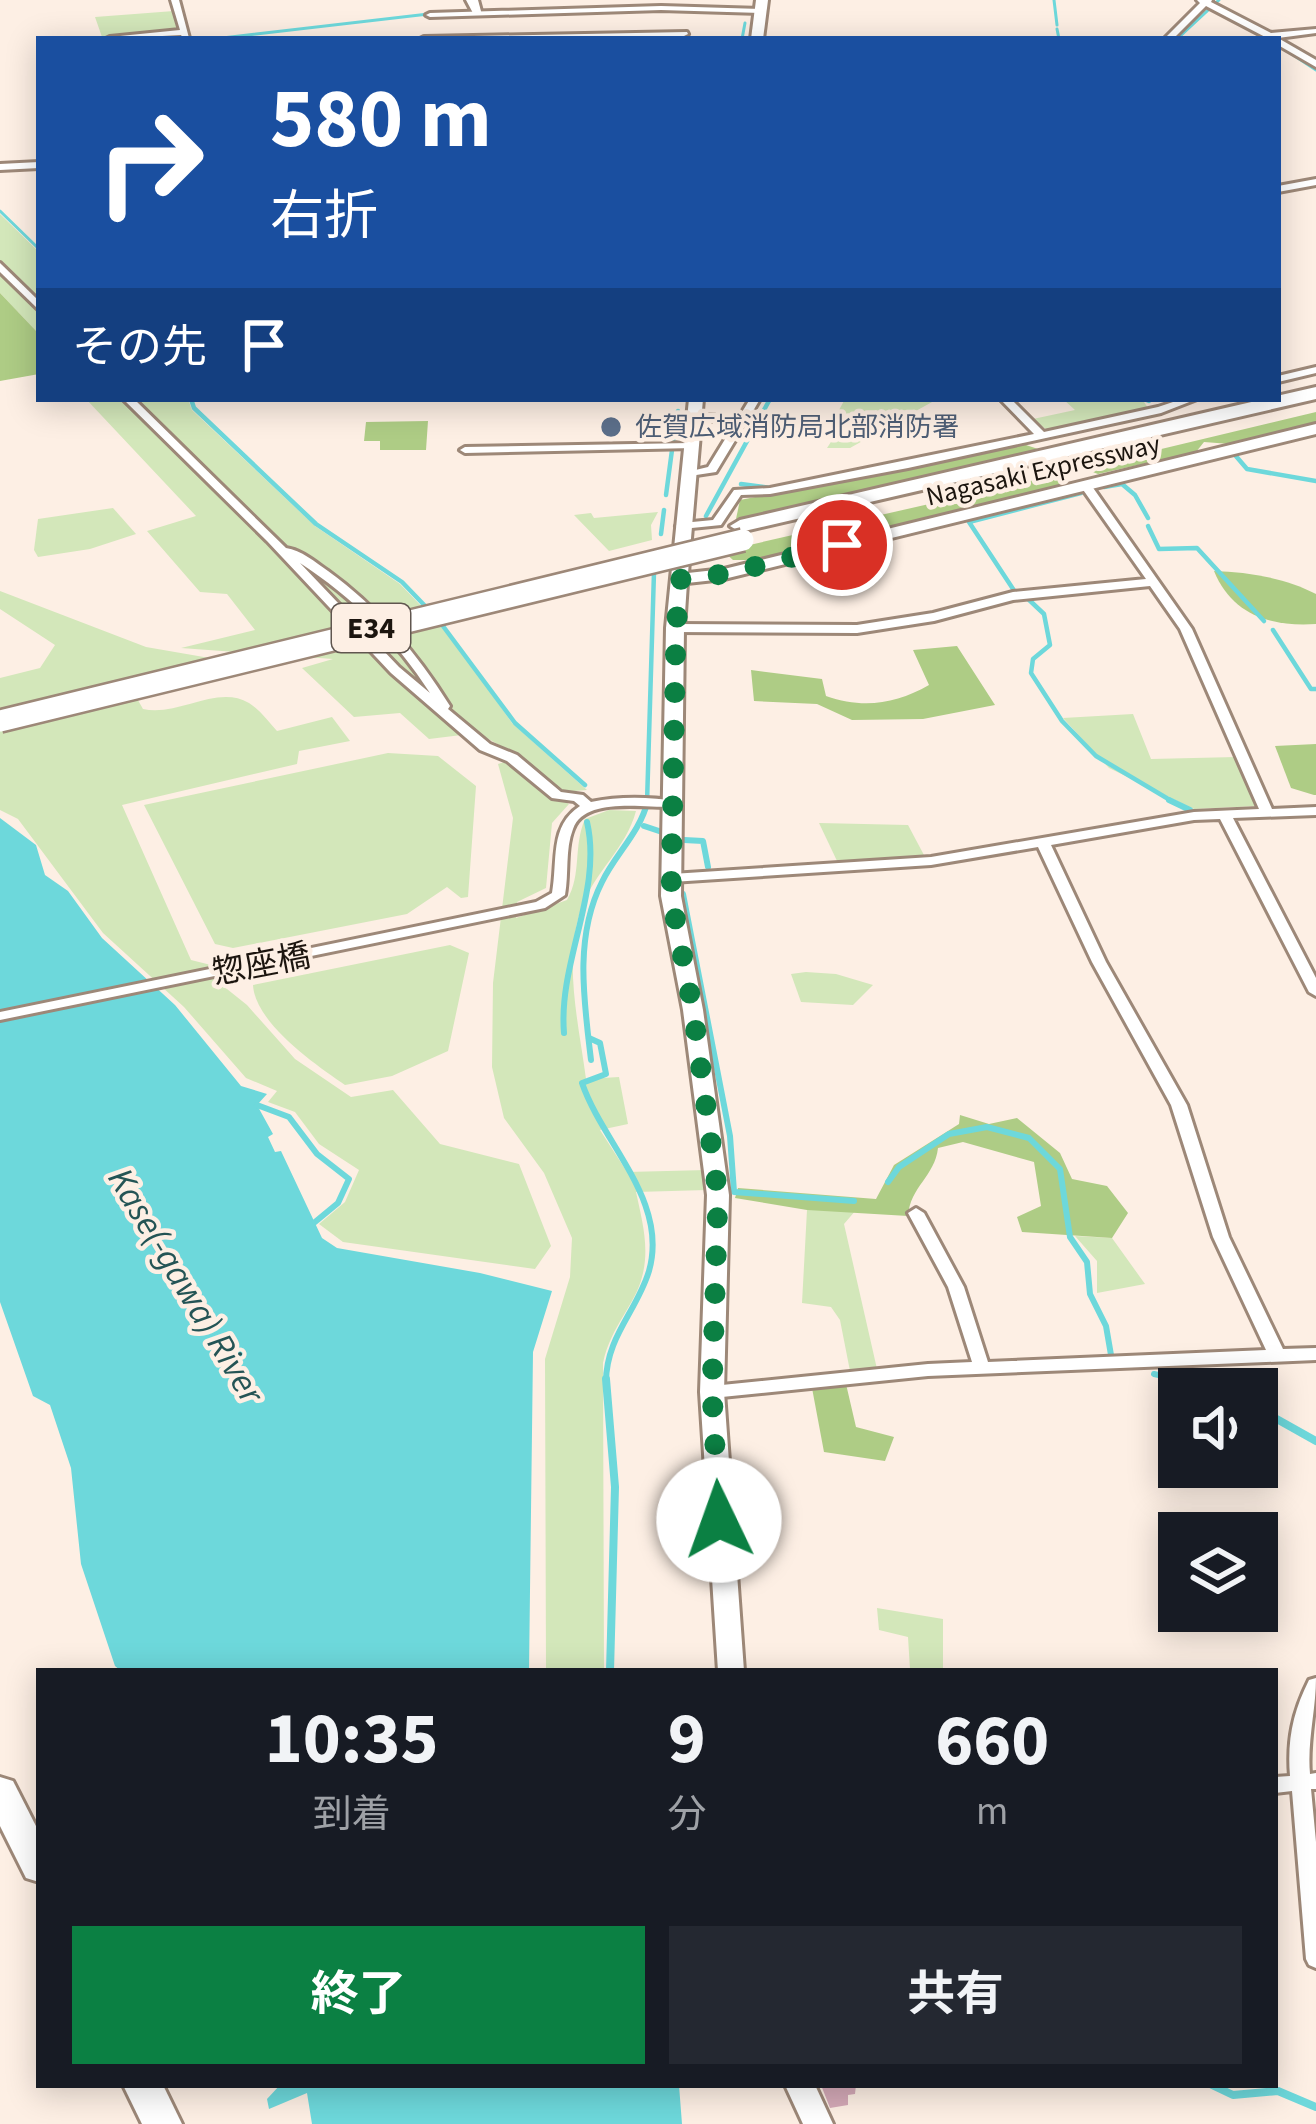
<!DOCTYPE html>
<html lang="ja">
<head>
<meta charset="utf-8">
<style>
	:root { --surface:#171b24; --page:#242831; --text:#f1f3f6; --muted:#9ea1a6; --accent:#0b8043 }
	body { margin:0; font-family:"Source Sans 3","Noto Sans JP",sans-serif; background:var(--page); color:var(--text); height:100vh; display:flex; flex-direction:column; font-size:45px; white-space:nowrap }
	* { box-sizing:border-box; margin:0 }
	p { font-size:39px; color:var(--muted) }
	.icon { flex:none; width:66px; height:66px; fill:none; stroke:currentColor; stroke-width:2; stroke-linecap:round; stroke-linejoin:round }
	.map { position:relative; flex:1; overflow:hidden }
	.drawer { position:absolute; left:36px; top:1668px; width:1242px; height:420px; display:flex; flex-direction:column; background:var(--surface); border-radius:0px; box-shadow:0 6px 30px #0003 }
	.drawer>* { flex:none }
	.top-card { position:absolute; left:36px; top:36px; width:1245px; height:366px; border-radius:0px; box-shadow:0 6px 30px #0003; background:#1a4fa0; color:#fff; overflow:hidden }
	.buttons { position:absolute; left:1158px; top:1368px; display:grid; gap:24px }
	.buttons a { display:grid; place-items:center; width:120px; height:120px; border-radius:0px; background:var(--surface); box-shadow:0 6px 30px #0003; font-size:60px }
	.pin { position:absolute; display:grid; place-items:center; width:102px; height:102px; color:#fff; margin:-51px; border:6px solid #fff; border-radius:50%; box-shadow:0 3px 12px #0007 }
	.me { position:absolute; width:132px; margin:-66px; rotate:357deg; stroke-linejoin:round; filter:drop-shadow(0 0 9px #0008) }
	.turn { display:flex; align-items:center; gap:42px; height:252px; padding:0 36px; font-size:54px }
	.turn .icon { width:156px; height:156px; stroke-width:2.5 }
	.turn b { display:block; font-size:84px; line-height:102px }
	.then { display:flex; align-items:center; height:114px; padding:0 36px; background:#0003; gap:24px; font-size:45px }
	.eta { display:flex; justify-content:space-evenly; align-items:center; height:204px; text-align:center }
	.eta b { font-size:72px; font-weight:700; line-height:84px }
	.action { display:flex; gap:24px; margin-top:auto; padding:24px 36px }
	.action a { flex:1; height:138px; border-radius:0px; background:var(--accent); color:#fff; font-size:48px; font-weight:700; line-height:138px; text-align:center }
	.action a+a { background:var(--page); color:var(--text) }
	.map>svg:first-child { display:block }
	.green { fill:#d3e7ba }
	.forest { fill:#aecc85 }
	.water { fill:#6dd8db }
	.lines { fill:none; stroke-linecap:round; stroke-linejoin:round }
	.stream-far3 { stroke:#6dd8db; stroke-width:3 }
	.stream-far2 { stroke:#6dd8db; stroke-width:4.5 }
	.stream-far1 { stroke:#6dd8db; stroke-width:6 }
	.stream { stroke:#6dd8db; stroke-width:8 }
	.street-casing { stroke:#9d8878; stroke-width:6 }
	.secondary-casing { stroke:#9d8878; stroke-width:6 }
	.highway-casing { stroke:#9d8878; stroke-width:6 }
	.street { fill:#fff; fill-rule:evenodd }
	.secondary { fill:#fff; fill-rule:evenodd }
	.highway { fill:#fff; fill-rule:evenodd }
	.highway-bridge-casing { stroke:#9d8878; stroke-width:26; stroke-linecap:butt }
	.highway-bridge { stroke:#fff; stroke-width:21 }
	.wall { fill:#d4a9b7 }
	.route { stroke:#0b8043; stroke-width:21; stroke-dasharray:0 37.8 }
	.service-dot { fill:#5c6f8a; stroke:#fdefe4; stroke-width:4.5 }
	.labels { text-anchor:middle; stroke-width:9; stroke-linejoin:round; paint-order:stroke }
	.far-service-label { font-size:27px; fill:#4e5e75; stroke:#fdefe4; text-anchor:start }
	.far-street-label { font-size:27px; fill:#1c150f; stroke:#fdefe4 }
	.shield { fill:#fdefe4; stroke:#60564f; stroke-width:3 }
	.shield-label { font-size:30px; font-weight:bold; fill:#1c150f }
	.street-label { font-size:33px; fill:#1c150f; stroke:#fdefe4 }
	.water-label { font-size:36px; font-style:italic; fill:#245455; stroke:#fdefe4 }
</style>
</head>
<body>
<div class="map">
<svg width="1316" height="2124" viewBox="0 0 1316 2124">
	<rect width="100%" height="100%" fill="#fdefe4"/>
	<g class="green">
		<polygon points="174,11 182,31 102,37 95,17"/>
		<polygon points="0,214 39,252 39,334 0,293"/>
		<path d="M86 399H188L192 410 315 526 400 584 453 639 512 723 587 790 550 793 569 804 552 823 546 888 517 902 516 918 567 900C582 874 573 846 585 819L609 810 636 811C626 849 594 872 581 909 563 962 579 1025 586 1079L619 1077 628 1124 600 1130 627 1172 707 1170V1190L636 1192C642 1220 650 1248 642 1277 635 1305 611 1326 603 1363L604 1671H546L545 1359 570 1277 572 1238 544 1173 504 1118 492 1067 493 983 513 818 498 764 520 757 478 733 429 739 400 713 354 717 302 668 333 659 181 648 255 630 227 594 200 592 147 531 196 516Z"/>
		<polygon points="845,399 929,399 932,402 850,448 827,448 840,428 833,421"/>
		<polygon points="1063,399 1142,399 1148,408 1047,430 1033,419 1075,410"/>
		<polygon points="113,508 136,534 90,549 38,557 34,550 38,519"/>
		<polygon points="658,512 651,525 652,540 609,551 574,515 591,513 594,518"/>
		<path d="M0 591 146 647 250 665 135 695 143 709C178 717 217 684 249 703 259 709 269 722 277 731L332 717 350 741 299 751 297 764 122 805 191 960 211 965 222 985 247 1005 295 1059 351 1097 393 1090 440 1144 519 1164 551 1246 535 1269 343 1242 319 1224 345 1202 359 1170 319 1144 295 1112 268 1102 277 1091 246 1078 184 1007 103 933 18 819 0 810V678L40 668 55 645 0 609Z"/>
		<polygon points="1133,714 1151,759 1236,757 1258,806 1194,809 1109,768 1063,718"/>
		<polygon points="388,753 438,756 476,786 468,897 461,898 447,887 407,914 233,948 215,944 144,805"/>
		<polygon points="819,823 908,825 925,857 838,863"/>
		<path d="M450 945 469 953 448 1051 392 1076 345 1085C316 1065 255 1023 253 985Z"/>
		<polygon points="806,972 836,974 873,985 853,1005 801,1002 791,974"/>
		<polygon points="807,1210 856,1210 844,1224 877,1369 850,1371 840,1320 831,1307 802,1303"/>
		<polygon points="1075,1236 1112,1238 1145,1284 1097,1293 1097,1261"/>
		<polygon points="877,1608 943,1619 943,1670 910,1669 908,1637 879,1630"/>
	</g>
	<g class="forest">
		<polygon points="0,293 39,334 39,374 0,381"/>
		<polygon points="1316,412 1316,423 1230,444 1204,442 1196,452 1098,474 1082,468"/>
		<polygon points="428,421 426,450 380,450 380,441 364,441 366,422"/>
		<polygon points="1023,444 1041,450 736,519 740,500"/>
		<polygon points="1065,473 1067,483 752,560 733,560 723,551"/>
		<path d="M1214 571C1248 572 1286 578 1316 594V624C1271 627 1232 615 1214 571Z"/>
		<path d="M957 646 995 705 923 719 852 720 817 704 754 701 751 670 822 679 826 696C863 709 896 704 929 685L913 650Z"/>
		<polygon points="1316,744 1316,795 1314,795 1291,788 1275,746"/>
		<path d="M960 1115 989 1124 1017 1118 1060 1153 1072 1179 1107 1186 1128 1213 1112 1238 1022 1232 1017 1217 1041 1206 1034 1162 963 1142 938 1148C935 1176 910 1187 908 1216L807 1210 735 1198 738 1188 876 1199 894 1165 959 1124Z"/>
		<polygon points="846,1384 856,1427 894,1437 885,1461 824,1452 812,1388"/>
	</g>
	<g class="water">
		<polygon points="0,818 36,845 45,875 68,891 102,938 175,1005 241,1086 267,1094 257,1105 273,1134 268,1137 275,1152 281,1151 322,1238 337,1248 480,1273 552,1291 533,1352 529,1671 121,1671 115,1666 81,1564 71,1468 50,1405 33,1396 0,1302"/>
		<polygon points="280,2085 679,2085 682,2124 312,2124 307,2093 269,2109 267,2099"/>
	</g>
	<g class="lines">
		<g class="stream-far3">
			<polyline points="1054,0 1057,25"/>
			<polyline points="1057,29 1059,39"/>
			<polyline points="214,39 437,13"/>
			<polyline points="742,39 745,23"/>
			<polyline points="1177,39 1219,0"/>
			<polyline points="1278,45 1316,70"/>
			<polyline points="0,211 39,249"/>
		</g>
		<g class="stream-far2">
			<polyline points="191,399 194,408 316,524 402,582 428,609"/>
			<polyline points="1144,399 1149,401"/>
			<polyline points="673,442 678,411"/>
			<polyline points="1235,455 1247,469 1316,481"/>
			<polyline points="741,484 771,488 879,466"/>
			<polyline points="1104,487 1122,484 1135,495 1148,518"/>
			<polyline points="666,495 672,450"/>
			<polyline points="706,516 770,399"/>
			<polyline points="1148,526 1159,549 1197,548 1264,621"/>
			<polyline points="661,534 664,510"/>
			<polyline points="1015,592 969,522 1081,493"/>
			<polyline points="1026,597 1044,614 1050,645 1033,659 1031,673 1062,721 1096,756 1175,803"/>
			<polyline points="437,618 515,723 585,785"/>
			<polyline points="1273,630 1311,689 1316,689"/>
			<polyline points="647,803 654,572"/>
		</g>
		<g class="stream-far1">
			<polyline points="1169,800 1190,810"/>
			<polyline points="644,826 662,832"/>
			<polyline points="684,840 703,841 708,867"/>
			<polyline points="683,894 730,1136 734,1192 854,1201"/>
			<path d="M564 1033C558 962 603 891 587 822"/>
			<path d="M589 1038 600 1043 606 1074 582 1083C603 1144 669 1201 649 1271 637 1311 606 1337 606 1382"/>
			<path d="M591 1060C584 1001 574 937 602 882 616 853 640 833 648 800"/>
			<polyline points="257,1105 289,1117 317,1154 349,1179 338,1203 315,1222"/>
			<polyline points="888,1182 899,1167 949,1134 987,1127 1029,1138 1060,1169 1070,1237 1087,1262 1090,1294 1106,1326 1111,1355"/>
			<polyline points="1154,1374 1191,1382"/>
		</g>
		<g class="stream">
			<polyline points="606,1379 615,1487 610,1671"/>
			<polyline points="1177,1379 1225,1389"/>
			<polyline points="1257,1408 1316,1441"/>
			<polyline points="1212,2085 1233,2095 1278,2091 1316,2107"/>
		</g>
		<defs>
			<g id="street">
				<polygon points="171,0 179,0 189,38 183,38 181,35 106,39 110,37 180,30"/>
				<polygon points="1197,0 1212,0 1211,2 1271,33 1316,29 1316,33 1278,38 1316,60 1316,67 1278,45 1278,39 1269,39 1206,6 1173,39 1164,39 1200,3"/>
				<polygon points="661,6 761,9 765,11 761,13 661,10 430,17 426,15 430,13"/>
				<polygon points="687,32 688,34 684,36 420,39 424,37"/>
				<polygon points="39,162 39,168 0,170 0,164"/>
				<polygon points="1316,179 1316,185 1278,192 1278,186"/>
				<polygon points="0,263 39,301 39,310 0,272"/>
				<polygon points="1316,367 1316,373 1278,382 1278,376"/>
				<path d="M123 399H134L286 548C301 550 315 562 328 571 379 608 417 653 450 706L448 709 490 744 517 755 561 792 583 795 591 802C620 796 649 797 678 801L680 804 678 807C650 809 585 795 573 829 565 849 569 874 565 895L545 908 0 1020V1012L536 902 552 893C558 861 549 826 580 806L574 801 552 798 507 761 480 750 391 673 267 541ZM300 563C352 597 396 640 430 693L399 667Z"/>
				<polygon points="750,399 760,399 749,418 773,421 773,425 745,424 716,472 683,477 683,473 708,467 735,423 693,419 688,416 689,414 739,417"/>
				<polygon points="1000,399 1011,399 1044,432 1158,407 1182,399 1197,399 1161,413 908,468 770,494 741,495 721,525 682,529 676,526 682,523 713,520 734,490 770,488 1034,434"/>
				<polygon points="690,443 695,446 694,448 465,453 460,450 465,447"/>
				<polygon points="1085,481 1089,482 1192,629 1272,809 1316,807 1316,815 1233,818 1316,978 1316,996 1309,992 1220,819 1194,820 1051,845 1106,962 1187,1105 1229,1237 1283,1349 1316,1348 1316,1360 928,1376 712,1398 706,1396 703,1392 706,1388 712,1386 928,1364 972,1362 948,1287 908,1213 916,1208 924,1213 964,1287 988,1362 1266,1350 1213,1237 1171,1105 1092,962 1038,847 931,865 672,882 665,878 672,874 931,857 1194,812 1259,809 1180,629 1150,586 1013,600 934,621 857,633 675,632 669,628 675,624 857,625 933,613 1013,592 1146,579 1079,484"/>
				<path d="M1316 1678C1316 1710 1307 1741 1310 1774L1316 1773V1789H1311L1316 1842V1968L1309 1965 1306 1959 1292 1791 1275 1793V1777L1290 1776C1287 1740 1293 1712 1309 1680Z"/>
			</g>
			<g id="secondary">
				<polygon points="466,0 478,0 482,15 474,15"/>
				<polygon points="756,0 768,0 763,39 751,39"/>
				<polygon points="689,399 703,399 688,573 724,569 1316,424 1316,434 724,579 687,583 684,628 681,896 703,1010 729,1195 724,1392 744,1671 718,1671 700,1392 707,1195 683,1010 661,896 666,628"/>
				<polygon points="785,2085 815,2085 833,2124 803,2124"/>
			</g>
			<g id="highway">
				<polygon points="1316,387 1316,399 740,532 730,526 740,520"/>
				<polygon points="0,1777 13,1781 39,1832 39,1882 26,1878 0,1826"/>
				<polygon points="123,2085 163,2085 182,2124 142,2124"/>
			</g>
		</defs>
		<use href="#street" class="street-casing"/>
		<use href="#secondary" class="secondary-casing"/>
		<use href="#highway" class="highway-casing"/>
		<use href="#street" class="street"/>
		<use href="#secondary" class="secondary"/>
		<use href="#highway" class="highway"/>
		<defs>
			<polyline id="highway-bridge" points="0,721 743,540"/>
		</defs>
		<use href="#highway-bridge" class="highway-bridge-casing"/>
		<use href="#highway-bridge" class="highway-bridge"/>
	</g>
	<polygon class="wall" points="821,2085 856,2085 855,2094 848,2095 848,2105 830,2108"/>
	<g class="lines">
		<polyline class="route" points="719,1520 712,1392 718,1195 693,1010 671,896 676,628 681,579 724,574 842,545"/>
	</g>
	<circle class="service-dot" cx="611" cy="427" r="12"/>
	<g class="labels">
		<g class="far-service-label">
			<text x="635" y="436">佐賀広域消防局北部消防署</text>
		</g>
		<g class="far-street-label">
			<text transform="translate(1043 470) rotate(-13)" y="9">Nagasaki Expressway</text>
		</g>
		<rect class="shield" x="332" y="604" width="78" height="48" rx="9"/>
		<g class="shield-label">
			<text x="371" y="638">E34</text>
		</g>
		<g class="street-label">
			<text transform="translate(261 963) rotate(-11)" y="12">惣座橋</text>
		</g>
		<g class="water-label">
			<text transform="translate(187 1285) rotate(59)" y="13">Kase(-gawa) River</text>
		</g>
	</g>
</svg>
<div class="buttons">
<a><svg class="icon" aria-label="sound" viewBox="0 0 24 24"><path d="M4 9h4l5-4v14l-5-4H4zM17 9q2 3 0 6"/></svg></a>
<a><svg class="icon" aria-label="layers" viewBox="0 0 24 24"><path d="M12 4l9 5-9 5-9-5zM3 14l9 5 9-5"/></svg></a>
</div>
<div class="pin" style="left:842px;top:545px;background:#d93025"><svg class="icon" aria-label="arrive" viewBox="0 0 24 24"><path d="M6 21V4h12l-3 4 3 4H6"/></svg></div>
<svg class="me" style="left:719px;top:1520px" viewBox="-20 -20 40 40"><circle r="19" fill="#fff"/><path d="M0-13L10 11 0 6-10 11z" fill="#0b8043"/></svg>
<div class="top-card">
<div class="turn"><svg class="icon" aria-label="right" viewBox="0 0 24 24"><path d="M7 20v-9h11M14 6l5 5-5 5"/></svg><div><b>580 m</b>右折</div></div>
<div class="then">その先<svg class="icon" aria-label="arrive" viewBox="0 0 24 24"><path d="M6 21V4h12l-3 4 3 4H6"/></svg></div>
</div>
<section class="drawer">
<div class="eta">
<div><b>10:35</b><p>到着</p></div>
<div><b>9</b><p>分</p></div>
<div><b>660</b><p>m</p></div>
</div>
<div class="action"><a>終了</a><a>共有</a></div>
</section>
</div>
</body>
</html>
